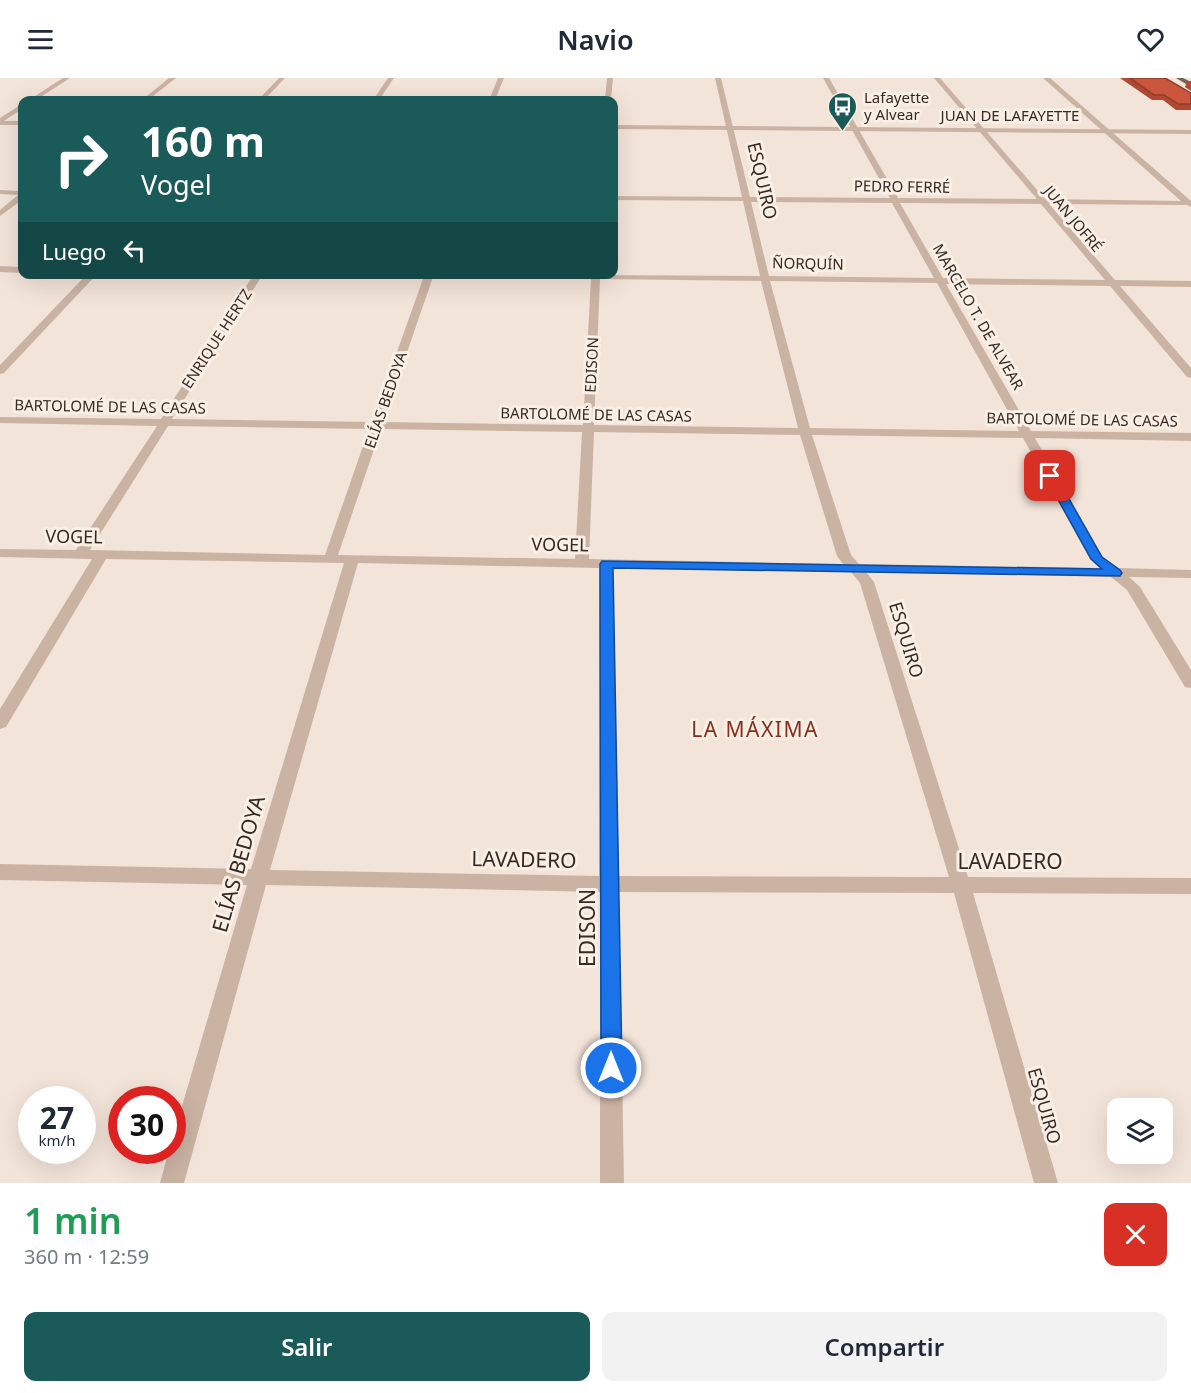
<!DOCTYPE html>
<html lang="es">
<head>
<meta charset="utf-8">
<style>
	:root { --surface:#fff; --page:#f2f2f3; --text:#1f2937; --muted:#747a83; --accent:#1a5a59 }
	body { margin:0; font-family:"Noto Sans",sans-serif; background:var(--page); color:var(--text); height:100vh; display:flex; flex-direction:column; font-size:22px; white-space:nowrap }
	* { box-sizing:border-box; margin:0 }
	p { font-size:20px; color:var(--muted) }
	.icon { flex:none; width:33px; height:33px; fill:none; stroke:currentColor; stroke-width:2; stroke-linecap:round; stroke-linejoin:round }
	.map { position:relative; height:1105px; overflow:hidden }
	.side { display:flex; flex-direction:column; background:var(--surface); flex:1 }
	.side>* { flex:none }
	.top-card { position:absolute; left:18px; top:18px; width:600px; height:183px; border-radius:12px; box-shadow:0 6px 24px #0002; background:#1a5a59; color:#fff; overflow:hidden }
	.fabs { position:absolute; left:1107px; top:1020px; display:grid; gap:12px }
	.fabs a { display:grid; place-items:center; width:66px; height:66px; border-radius:12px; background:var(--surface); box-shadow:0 6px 24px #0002; font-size:30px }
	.speed { position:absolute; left:18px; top:1008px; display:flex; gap:12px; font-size:30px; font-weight:700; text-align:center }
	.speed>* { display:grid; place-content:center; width:78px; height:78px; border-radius:50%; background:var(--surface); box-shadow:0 6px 24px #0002; line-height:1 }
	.speed small { font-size:15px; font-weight:400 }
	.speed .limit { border:9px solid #d22; background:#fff; color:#111 }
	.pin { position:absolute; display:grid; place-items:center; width:51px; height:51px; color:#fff; margin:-26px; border-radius:12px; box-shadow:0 3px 9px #0006 }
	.me { position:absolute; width:66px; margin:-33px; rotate:0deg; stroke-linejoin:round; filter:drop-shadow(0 0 4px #0008) }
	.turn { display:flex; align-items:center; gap:21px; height:126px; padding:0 24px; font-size:27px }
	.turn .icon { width:78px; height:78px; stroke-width:2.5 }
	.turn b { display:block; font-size:42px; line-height:51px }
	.then { display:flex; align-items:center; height:57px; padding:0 24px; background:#0003; gap:12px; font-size:22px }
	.round { display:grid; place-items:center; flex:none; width:63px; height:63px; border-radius:12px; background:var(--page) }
	.head { display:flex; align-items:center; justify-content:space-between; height:102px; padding:0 24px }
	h1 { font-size:36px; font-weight:600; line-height:45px; color:#1e9e55 }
	.primary-button { display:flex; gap:12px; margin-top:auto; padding:12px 24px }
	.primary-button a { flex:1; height:69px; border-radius:12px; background:var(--accent); color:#fff; font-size:24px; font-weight:600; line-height:69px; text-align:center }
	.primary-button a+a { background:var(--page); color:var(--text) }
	header { display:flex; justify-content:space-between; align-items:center; height:78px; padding:0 24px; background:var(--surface); font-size:27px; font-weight:600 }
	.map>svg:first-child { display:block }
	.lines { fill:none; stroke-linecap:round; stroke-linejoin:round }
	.minor { fill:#cbb3a4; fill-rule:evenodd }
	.tertiary { fill:#cbb3a4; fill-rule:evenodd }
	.primary { fill:#795f56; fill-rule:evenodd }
	.wall { fill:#af4934 }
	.building { fill:#cc553d; stroke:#8f3c2b; stroke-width:1.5 }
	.route { fill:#1a73e8; stroke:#114b97; stroke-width:1.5 }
	.labels { text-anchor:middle; stroke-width:6; stroke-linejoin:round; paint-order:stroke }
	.far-poi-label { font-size:15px; fill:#362a26; stroke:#faefe5; text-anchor:start }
	.far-street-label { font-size:15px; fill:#362a26; stroke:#faefe5 }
	.street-label { font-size:18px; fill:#362a26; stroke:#faefe5 }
	.quarter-label { font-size:21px; letter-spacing:1.5px; fill:#892d1b; stroke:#faefe5 }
	.near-street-label { font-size:21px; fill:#362a26; stroke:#faefe5 }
</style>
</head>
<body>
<header><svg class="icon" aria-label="menu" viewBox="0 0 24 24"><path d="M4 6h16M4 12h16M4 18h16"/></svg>Navio<svg class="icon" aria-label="heart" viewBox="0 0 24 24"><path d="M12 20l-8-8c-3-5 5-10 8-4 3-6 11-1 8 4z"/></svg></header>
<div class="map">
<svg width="1191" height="1105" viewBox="0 0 1191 1105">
	<rect width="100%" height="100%" fill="#f3e4d9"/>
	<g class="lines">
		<g class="minor">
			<polygon points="169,0 176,0 148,22 142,22"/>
			<polygon points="279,0 285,0 264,22 258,22"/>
			<polygon points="388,0 394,0 379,22 373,22"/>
			<polygon points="498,0 504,0 495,22 489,22"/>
			<polygon points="607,0 613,0 611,22 605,22"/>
			<path d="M715 0H721L750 119 890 120 823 0H829L898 120 1037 121 934 0H940L1045 121 1181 123 1043 0H1050L1191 123V129L1187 127 1049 126 1115 202 1191 203V209L1120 208 1191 290V300L1187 299 1110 208 946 206 1031 353 1191 355V363L1035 360 1103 479 1118 490 1191 492V500L1129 499 1140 509 1191 592V610L1185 609 1127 512 1111 499 866 494 874 504 968 799 1191 800V816L973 815 1058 1105H1034L954 815 619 814 624 1105H600V814L266 807 184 1105H160L169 1072H172V1062L247 807 0 802V786L251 791 344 485 106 481 6 649 0 651V631L92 481 0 479V471L76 472 157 348 0 345V339L161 341 254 196H263L172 341 372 344 424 198 421 196 760 198 743 123 614 122V118L742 119ZM751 124 892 125 934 200 769 198ZM900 125 1041 126 1105 202 943 200ZM433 199 591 201 583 347 383 344ZM600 201 761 203 798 350 594 347ZM770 203 937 205 1019 353 810 350ZM168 348 369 351 325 477 90 472ZM381 351 582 354 575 481 338 477ZM594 354 800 357 837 478 843 486 589 481ZM812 357 1023 360 1090 481 1100 490 859 486 851 477ZM358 485 599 490V798L270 792ZM613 490 851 494 860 505 949 799 619 798Z"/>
			<polygon points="0,112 22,113 22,122 0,138 0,132 18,117 0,116"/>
			<polygon points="0,188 22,189 22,195 0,194"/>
			<polygon points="87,196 97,196 4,295 0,296 0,287"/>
		</g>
		<g class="tertiary">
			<polygon points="63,0 70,0 36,22 29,22"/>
			<polygon points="22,26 22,31 4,43 22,43 22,47 0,47 0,40"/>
			<polygon points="614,47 1191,52 1191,56 614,51"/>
		</g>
		<polygon class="primary" points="1176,0 1183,0 1191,4 1191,9"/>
	</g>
	<g class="wall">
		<polygon points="1120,0 1165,0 1191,15 1191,32 1176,32 1163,22 1152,22"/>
		<polygon points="1187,3 1191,3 1191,13 1185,9"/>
	</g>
	<polygon class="building" points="1130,0 1165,0 1191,15 1191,26 1178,26 1164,17 1154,17"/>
	<polygon class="route" points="1050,394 1056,398 1102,479 1120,492 1122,495 1120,498 613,490 622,990 619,997 611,999 604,997 601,990 600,486 602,483 1102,491 1091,481 1045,398"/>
	<defs>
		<symbol id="bus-pin" viewBox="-11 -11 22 30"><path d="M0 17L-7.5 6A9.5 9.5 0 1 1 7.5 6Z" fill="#1a5a59" stroke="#faefe5"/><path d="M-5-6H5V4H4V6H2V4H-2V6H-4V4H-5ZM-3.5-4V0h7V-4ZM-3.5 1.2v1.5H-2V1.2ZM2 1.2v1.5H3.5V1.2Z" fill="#fff"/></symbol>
	</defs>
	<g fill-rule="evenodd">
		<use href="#bus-pin" x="826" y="12" width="33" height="45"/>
	</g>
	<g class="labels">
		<g class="far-poi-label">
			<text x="864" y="25">Lafayette<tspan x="864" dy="17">y Alvear</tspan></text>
		</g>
		<g class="far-street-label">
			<text x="1010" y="43">JUAN DE LAFAYETTE</text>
			<text transform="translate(902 109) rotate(1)" y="5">PEDRO FERRÉ</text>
			<text transform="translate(1073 141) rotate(50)" y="5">JUAN JOFRÉ</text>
			<text transform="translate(808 186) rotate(1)" y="5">ÑORQUÍN</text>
			<text transform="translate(978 239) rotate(60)" y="5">MARCELO T. DE ALVEAR</text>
			<text transform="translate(217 261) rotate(-57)" y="5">ENRIQUE HERTZ</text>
			<text transform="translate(592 287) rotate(-87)" y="5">EDISON</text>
			<text transform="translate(386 322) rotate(-71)" y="5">ELÍAS BEDOYA</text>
			<text transform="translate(110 329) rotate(1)" y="5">BARTOLOMÉ DE LAS CASAS</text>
			<text transform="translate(596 337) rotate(1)" y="5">BARTOLOMÉ DE LAS CASAS</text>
			<text transform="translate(1082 342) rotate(1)" y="5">BARTOLOMÉ DE LAS CASAS</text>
		</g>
		<g class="street-label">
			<text transform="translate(762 103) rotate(77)" y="6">ESQUIRO</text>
			<text transform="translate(74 459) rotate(1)" y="6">VOGEL</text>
			<text transform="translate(560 467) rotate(1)" y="6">VOGEL</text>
			<text transform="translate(906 562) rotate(73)" y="6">ESQUIRO</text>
			<text transform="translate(1044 1028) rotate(74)" y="6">ESQUIRO</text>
		</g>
		<g class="quarter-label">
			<text x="755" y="659">LA MÁXIMA</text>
		</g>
		<g class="near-street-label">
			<text transform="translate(524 782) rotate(1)" y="7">LAVADERO</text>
			<text x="1010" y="791">LAVADERO</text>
			<text transform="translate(239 786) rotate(-74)" y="7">ELÍAS BEDOYA</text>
			<text transform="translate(588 850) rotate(-90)" y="7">EDISON</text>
		</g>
	</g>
</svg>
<div class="fabs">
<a><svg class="icon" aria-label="layers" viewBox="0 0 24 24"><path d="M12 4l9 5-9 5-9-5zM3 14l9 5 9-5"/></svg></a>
</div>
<div class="speed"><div>27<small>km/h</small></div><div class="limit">30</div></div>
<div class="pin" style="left:1050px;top:398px;background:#d93025"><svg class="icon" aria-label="arrive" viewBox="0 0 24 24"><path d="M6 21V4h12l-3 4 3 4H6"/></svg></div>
<svg class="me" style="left:611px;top:990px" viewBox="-20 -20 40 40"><circle r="17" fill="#1a73e8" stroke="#fff" stroke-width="3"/><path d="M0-11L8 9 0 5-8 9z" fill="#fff"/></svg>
<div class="top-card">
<div class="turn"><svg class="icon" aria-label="right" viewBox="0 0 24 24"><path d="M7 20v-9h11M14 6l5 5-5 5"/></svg><div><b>160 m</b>Vogel</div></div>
<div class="then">Luego<svg class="icon" aria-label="left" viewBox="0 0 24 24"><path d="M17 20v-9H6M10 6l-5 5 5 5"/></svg></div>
</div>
</div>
<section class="side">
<div class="head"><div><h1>1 min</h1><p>360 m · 12:59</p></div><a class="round" style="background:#d93025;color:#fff"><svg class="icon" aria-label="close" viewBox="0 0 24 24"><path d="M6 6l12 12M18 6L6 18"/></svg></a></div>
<div class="primary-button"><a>Salir</a><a>Compartir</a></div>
</section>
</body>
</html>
